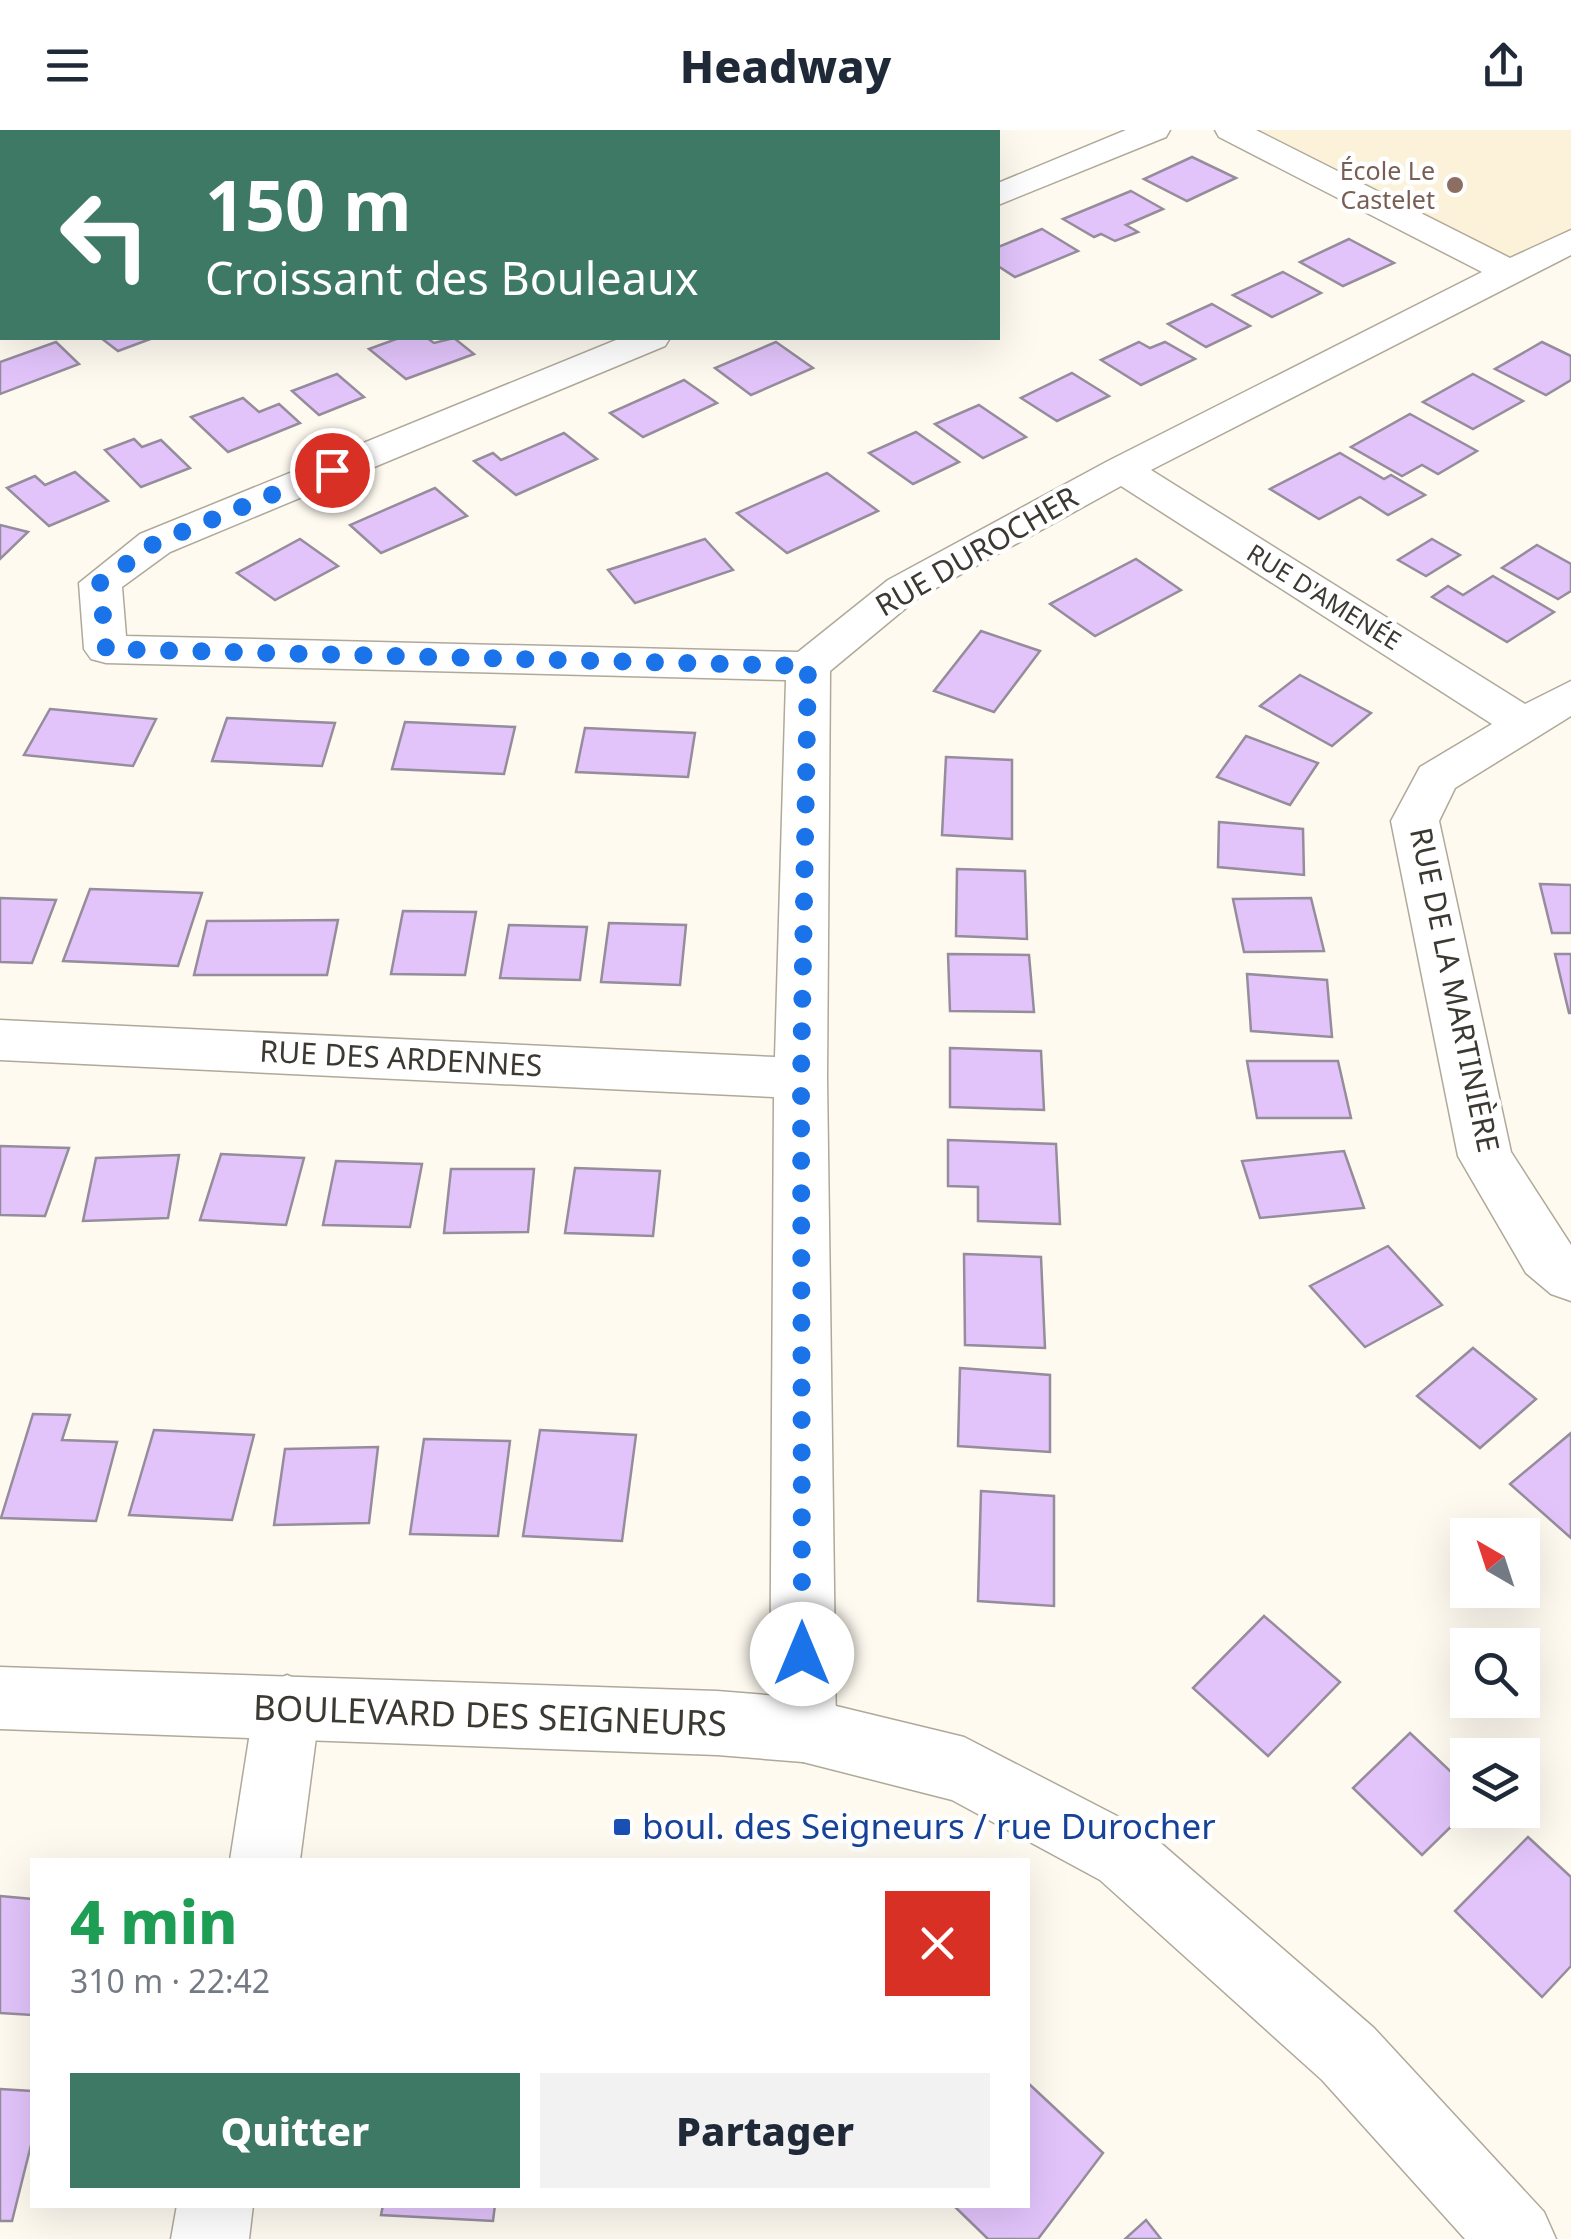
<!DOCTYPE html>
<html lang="fr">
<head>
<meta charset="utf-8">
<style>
	:root { --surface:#fff; --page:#f2f2f3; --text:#1f2937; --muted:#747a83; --accent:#3d7964 }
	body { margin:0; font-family:"Noto Sans",sans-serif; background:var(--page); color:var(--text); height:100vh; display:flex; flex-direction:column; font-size:38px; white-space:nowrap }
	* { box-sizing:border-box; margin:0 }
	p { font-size:32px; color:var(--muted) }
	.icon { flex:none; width:55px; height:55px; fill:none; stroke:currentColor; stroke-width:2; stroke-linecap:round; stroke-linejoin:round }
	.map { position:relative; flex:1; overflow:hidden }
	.details { position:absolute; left:30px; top:1728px; width:1000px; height:350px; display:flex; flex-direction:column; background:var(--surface); border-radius:0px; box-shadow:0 10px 40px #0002 }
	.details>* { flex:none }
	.hud { position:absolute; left:0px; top:0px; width:1000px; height:210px; box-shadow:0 10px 40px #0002; background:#3d7964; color:#fff; overflow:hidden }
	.needle { width:65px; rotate:321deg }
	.buttons { position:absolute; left:1450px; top:1388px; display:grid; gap:20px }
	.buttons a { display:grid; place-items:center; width:90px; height:90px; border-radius:0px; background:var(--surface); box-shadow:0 10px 40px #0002; font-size:50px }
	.pin { position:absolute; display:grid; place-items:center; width:85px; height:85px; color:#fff; margin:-42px; border:5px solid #fff; border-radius:50%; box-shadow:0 2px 10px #0007 }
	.me { position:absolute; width:110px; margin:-55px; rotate:0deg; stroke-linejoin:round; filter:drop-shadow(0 0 8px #0008) }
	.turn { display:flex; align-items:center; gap:35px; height:210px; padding:0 40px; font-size:45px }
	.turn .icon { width:130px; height:130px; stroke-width:2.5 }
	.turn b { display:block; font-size:70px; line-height:85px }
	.round { display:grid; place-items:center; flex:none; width:105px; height:105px; border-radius:0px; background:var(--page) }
	.headline { display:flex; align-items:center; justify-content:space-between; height:170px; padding:0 40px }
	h1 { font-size:60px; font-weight:800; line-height:75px; color:#1e9e55 }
	.action { display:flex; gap:20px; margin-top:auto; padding:20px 40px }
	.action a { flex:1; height:115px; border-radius:0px; background:var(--accent); color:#fff; font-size:40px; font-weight:800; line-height:115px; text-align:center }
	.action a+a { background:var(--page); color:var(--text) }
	header { display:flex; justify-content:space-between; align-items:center; height:130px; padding:0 40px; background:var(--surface); font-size:45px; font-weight:800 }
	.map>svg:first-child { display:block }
	.built { fill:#fcf2d9 }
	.building { fill:#e2c4fb; stroke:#958d9c; stroke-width:2.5 }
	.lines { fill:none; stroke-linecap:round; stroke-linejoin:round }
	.minor-casing { stroke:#b0a999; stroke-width:3 }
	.tertiary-casing { stroke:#b0a999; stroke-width:3 }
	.minor { fill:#fff; fill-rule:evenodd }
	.tertiary { fill:#fff; fill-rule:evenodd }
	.route { stroke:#1a73e8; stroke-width:18; stroke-dasharray:0 32.4 }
	.education-dot { fill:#8d6e63; stroke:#fff; stroke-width:4 }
	.transit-dot { fill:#1a4fb4; stroke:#fff; stroke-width:4 }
	.labels { text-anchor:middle; stroke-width:9; stroke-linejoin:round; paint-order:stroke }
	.far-education-label { font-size:25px; fill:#785e54; stroke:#fff; text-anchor:end }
	.far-street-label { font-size:25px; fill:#3b3932; stroke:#fff }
	.street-label { font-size:30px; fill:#3b3932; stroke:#fff }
	.near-street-label { font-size:35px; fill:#3b3932; stroke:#fff }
	.near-transit-label { font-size:35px; fill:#164399; stroke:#fff; text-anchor:start }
</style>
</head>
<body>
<header><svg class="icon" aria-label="menu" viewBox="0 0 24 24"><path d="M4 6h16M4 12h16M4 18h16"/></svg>Headway<svg class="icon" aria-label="share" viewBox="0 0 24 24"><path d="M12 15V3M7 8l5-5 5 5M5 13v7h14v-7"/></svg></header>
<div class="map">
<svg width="1571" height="2109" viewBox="0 0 1571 2109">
	<rect width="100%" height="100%" fill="#fefaf0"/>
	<polygon class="built" points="1231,0 1571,0 1571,111 1510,142"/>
	<g class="building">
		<polygon points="1192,27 1236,48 1187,71 1144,49"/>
		<polygon points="1131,61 1163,79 1126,95 1138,102 1115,111 1101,104 1094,107 1063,89"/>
		<polygon points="1042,99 1078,121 1015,147 998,136 998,117"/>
		<polygon points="1349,109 1394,133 1343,156 1300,132"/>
		<polygon points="1283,142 1321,163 1272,187 1233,165"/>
		<polygon points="1212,174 1250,196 1206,217 1168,194"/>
		<polygon points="101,208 153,208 118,221"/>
		<polygon points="399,208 427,208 434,213 454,208 474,224 406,249 369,219"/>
		<polygon points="56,212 79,234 0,264 0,232"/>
		<polygon points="776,212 813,238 751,265 715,238"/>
		<polygon points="1139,212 1150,218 1165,212 1195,229 1141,255 1101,230"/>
		<polygon points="1542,212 1571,226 1571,250 1546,265 1495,239"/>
		<polygon points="1072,243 1109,266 1057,291 1021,268"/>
		<polygon points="337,244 364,267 319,285 292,261"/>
		<polygon points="1473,244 1523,271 1473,299 1423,272"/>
		<polygon points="684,250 717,273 643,307 610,283"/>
		<polygon points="243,268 259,282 279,274 300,293 228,322 191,287"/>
		<polygon points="979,275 1026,307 983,328 935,294"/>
		<polygon points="1410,284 1477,321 1438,344 1422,335 1402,346 1351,317"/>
		<polygon points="916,302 959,332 913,354 869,323"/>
		<polygon points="564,303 597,329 516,365 474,331 493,323 501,330"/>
		<polygon points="134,309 142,317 161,310 190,338 141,357 105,320"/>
		<polygon points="1340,323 1384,349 1391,345 1425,365 1388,385 1360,367 1319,389 1270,359"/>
		<polygon points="75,342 108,371 49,396 7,358 35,346 45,355"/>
		<polygon points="827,343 878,381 787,423 737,383"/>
		<polygon points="435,358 467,386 381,423 350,395"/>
		<polygon points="0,395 28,402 0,429"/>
		<polygon points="300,409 338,436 275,470 237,443"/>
		<polygon points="705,409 733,440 635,473 608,440"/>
		<polygon points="1432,409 1460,425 1426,446 1398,430"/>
		<polygon points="1537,415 1571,434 1571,461 1558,469 1502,438"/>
		<polygon points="1136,429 1181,460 1095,506 1050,474"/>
		<polygon points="1493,446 1554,482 1507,512 1432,467 1448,456 1463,465"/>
		<polygon points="981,501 1040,521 994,582 934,561"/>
		<polygon points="1300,545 1371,583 1332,616 1260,576"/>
		<polygon points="50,579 156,589 133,636 24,625"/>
		<polygon points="227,588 335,593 322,636 212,631"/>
		<polygon points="405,592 515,597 504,644 392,639"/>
		<polygon points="585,598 695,603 688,647 576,642"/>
		<polygon points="1246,606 1318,633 1290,675 1217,647"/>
		<polygon points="946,627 1012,630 1012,709 942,705"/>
		<polygon points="1219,692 1303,699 1304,745 1218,737"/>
		<polygon points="957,739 1025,741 1027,809 956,806"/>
		<polygon points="1540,754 1571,755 1571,803 1552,803"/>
		<polygon points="90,759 202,763 178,836 63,831"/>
		<polygon points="0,768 56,770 32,833 0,832"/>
		<polygon points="1311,768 1324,821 1244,822 1233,769"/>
		<polygon points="403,781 476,782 465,845 391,844"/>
		<polygon points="338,790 327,845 194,845 207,791"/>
		<polygon points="609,793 686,795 680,855 601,852"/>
		<polygon points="509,795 587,797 580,850 500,848"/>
		<polygon points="948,824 1029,825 1034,882 950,881"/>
		<polygon points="1555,824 1571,824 1571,883 1569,883"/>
		<polygon points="1247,844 1327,850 1332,907 1251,901"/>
		<polygon points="950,918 1041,921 1044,980 950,977"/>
		<polygon points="1247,931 1338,931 1351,988 1257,988"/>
		<polygon points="948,1010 1056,1014 1060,1094 978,1091 978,1057 948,1056"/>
		<polygon points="0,1016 69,1018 45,1086 0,1085"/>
		<polygon points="1344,1021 1364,1078 1260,1088 1242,1031"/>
		<polygon points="221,1024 304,1028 286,1095 200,1090"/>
		<polygon points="179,1025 168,1088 83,1091 96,1028"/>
		<polygon points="336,1031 422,1034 410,1097 323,1095"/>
		<polygon points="575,1038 660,1041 653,1106 565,1103"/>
		<polygon points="451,1039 534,1039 528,1102 444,1103"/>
		<polygon points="1388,1116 1442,1175 1365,1217 1310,1156"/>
		<polygon points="964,1124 1041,1127 1045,1218 965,1215"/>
		<polygon points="1473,1218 1536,1269 1480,1318 1417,1266"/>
		<polygon points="960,1238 1050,1245 1050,1322 958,1316"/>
		<polygon points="33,1284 70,1285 62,1310 117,1312 96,1391 1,1388"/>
		<polygon points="154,1300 254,1305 232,1390 129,1385"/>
		<polygon points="540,1300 636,1305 622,1411 523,1406"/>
		<polygon points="1571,1303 1571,1408 1510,1354"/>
		<polygon points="424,1309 510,1311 498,1406 410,1404"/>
		<polygon points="378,1317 369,1393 274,1395 285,1319"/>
		<polygon points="981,1361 1054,1366 1054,1476 978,1471"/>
		<polygon points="1264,1486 1340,1552 1268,1626 1193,1558"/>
		<polygon points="1410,1603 1468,1658 1468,1680 1422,1725 1353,1658"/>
		<polygon points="1528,1707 1571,1747 1571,1836 1542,1867 1455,1781"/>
		<polygon points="0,1766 32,1769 32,1885 0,1883"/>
		<polygon points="1028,1953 1103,2023 1038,2109 988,2109 953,2075 1028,2075"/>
		<polygon points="0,1959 32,1961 32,2011 12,2091 0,2091"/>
		<polygon points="383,2075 495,2075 493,2091 381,2085"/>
		<polygon points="1146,2090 1161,2109 1125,2109"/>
	</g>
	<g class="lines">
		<defs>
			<g id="minor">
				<polygon points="89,0 123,0 124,2 90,2"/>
				<polygon points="1126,0 1170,0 1166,7 998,75 998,53"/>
				<polygon points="1215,0 1256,0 1510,128 1571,100 1571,125 1151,340 1525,574 1571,551 1571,586 1455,658 1439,691 1511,1022 1571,1115 1571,1171 1551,1164 1526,1143 1458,1026 1391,691 1420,637 1492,594 1121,356 918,468 830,541 827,948 836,1600 827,1623 803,1632 779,1623 770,1600 774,967 0,930 0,890 775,927 786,550 106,533 91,529 84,519 79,453 140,404 621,208 670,208 665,216 170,422 122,457 126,506 798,522 888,450 1108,331 1482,142 1219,7"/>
				<polygon points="2,171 2,193 0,194 0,172"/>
				<polygon points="287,1545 310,1555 320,1577 300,1730 230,1730 254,1577 264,1555"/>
				<polygon points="177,2075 253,2075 249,2109 171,2109"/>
			</g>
			<polygon id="tertiary" points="0,1537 717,1561 803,1568 964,1607 1148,1702 1374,1898 1544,2082 1556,2109 1465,2109 1322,1950 1100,1750 952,1670 803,1632 717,1625 0,1599"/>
		</defs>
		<use href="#minor" class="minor-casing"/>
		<use href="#tertiary" class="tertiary-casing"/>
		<use href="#minor" class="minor"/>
		<use href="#tertiary" class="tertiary"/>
	</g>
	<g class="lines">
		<polyline class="route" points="332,340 155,413 100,453 106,519 808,536 801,948 802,1524"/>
	</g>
	<circle class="education-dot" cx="1455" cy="55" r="10"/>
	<rect class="transit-dot" x="612" y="1687" width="20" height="20" rx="5"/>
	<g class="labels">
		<g class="far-education-label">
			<text x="1435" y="50">École Le<tspan x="1435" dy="29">Castelet</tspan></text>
		</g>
		<g class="far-street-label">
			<text transform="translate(1324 467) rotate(32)" y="9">RUE D'AMENÉE</text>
		</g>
		<g class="street-label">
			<text transform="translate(977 422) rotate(-30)" y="10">RUE DUROCHER</text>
			<text transform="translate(1454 860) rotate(78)" y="10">RUE DE LA MARTINIÈRE</text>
			<text transform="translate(401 929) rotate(3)" y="10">RUE DES ARDENNES</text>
		</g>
		<g class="near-street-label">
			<text transform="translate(490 1586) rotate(2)" y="12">BOULEVARD DES SEIGNEURS</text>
		</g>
		<g class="near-transit-label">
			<text x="642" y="1709">boul. des Seigneurs / rue Durocher</text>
		</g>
	</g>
</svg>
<div class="buttons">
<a><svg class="needle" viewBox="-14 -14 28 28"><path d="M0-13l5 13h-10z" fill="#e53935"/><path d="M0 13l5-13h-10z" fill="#747a83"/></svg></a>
<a><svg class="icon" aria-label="search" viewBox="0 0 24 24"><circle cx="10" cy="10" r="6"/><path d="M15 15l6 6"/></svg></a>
<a><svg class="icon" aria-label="layers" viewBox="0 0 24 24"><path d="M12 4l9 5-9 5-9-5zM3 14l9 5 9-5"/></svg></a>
</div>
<div class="pin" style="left:332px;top:340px;background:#d93025"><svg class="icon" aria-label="arrive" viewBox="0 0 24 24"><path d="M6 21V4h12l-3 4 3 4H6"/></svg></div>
<svg class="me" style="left:802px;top:1524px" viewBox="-20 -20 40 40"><circle r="19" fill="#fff"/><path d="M0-13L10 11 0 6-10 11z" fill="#1a73e8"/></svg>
<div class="hud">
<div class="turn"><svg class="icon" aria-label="left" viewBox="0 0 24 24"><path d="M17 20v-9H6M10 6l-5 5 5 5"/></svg><div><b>150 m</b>Croissant des Bouleaux</div></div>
</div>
<section class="details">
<div class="headline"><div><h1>4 min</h1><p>310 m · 22:42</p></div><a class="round" style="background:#d93025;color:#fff"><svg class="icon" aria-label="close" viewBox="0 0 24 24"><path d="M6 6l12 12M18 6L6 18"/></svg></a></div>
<div class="action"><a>Quitter</a><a>Partager</a></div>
</section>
</div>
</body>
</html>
